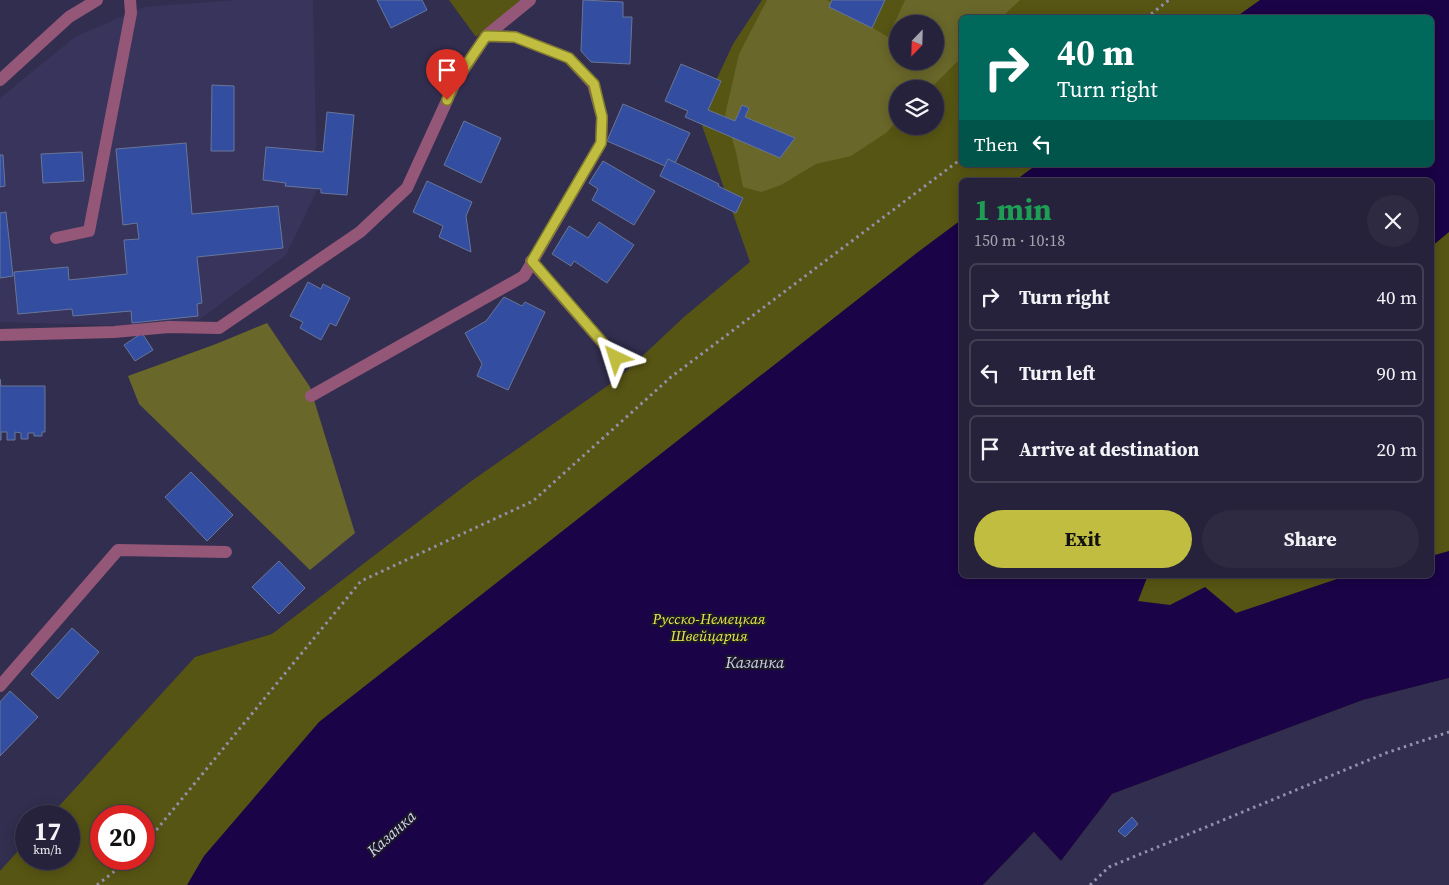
<!DOCTYPE html>
<html lang="en">
<head>
<meta charset="utf-8">
<style>
	:root { --surface:#26223b; --page:#2e2a42; --text:#f1f3f6; --muted:#a4a4af; --line:#423f55; --accent:#c1bd40 }
	body { margin:0; font-family:"Source Serif 4",serif; background:var(--page); color:var(--text); height:100vh; display:flex; flex-direction:column; font-size:19px; white-space:nowrap }
	* { box-sizing:border-box; margin:0 }
	p { font-size:16px; color:var(--muted) }
	.icon { flex:none; width:28px; height:28px; fill:none; stroke:currentColor; stroke-width:2; stroke-linecap:round; stroke-linejoin:round }
	.map { position:relative; flex:1; overflow:hidden }
	.side { position:absolute; left:959px; top:178px; width:475px; height:400px; display:flex; flex-direction:column; background:var(--surface); border-radius:8px; box-shadow:0 2px 12px #0003,0 0 0 1px var(--line) }
	.side>* { flex:none }
	.hud { position:absolute; left:959px; top:15px; width:475px; height:152px; border-radius:8px; box-shadow:0 2px 12px #0003,0 0 0 1px var(--line); background:#00695c; color:#fff; overflow:hidden }
	.needle { width:32px; rotate:203deg }
	.controls { position:absolute; left:889px; top:15px; display:grid; gap:10px }
	.controls a { display:grid; place-items:center; width:55px; height:55px; border-radius:50%; background:var(--surface); box-shadow:0 2px 12px #0003,0 0 0 1px var(--line); font-size:25px }
	.speed { position:absolute; left:15px; top:805px; display:flex; gap:10px; font-size:25px; font-weight:700; text-align:center }
	.speed>* { display:grid; place-content:center; width:65px; height:65px; border-radius:50%; background:var(--surface); box-shadow:0 2px 12px #0003,0 0 0 1px var(--line); line-height:1 }
	.speed small { font-size:12px; font-weight:400 }
	.speed .limit { border:8px solid #d22; background:#fff; color:#111 }
	.pin { position:absolute; display:grid; place-items:center; width:42px; height:42px; color:#fff; margin:-51px -21px; border-radius:50% 50% 50% 0; rotate:-45deg; box-shadow:0 0 5px #0007 }
	.pin .icon { rotate:45deg }
	.me { position:absolute; width:55px; margin:-28px; rotate:319deg; stroke-linejoin:round; filter:drop-shadow(0 0 4px #0008) }
	.turn { display:flex; align-items:center; gap:18px; height:105px; padding:0 15px; font-size:22px }
	.turn .icon { width:65px; height:65px; stroke-width:2.5 }
	.turn b { display:block; font-size:35px; line-height:42px }
	.then { display:flex; align-items:center; height:48px; padding:0 15px; background:#0003; gap:10px; font-size:19px }
	.round { display:grid; place-items:center; flex:none; width:52px; height:52px; border-radius:26px; background:var(--page) }
	.headline { display:flex; align-items:center; justify-content:space-between; height:85px; padding:0 15px }
	h1 { font-size:30px; font-weight:700; line-height:38px; color:#1e9e55 }
	.cta { display:flex; gap:10px; margin-top:auto; padding:10px 15px }
	.cta a { flex:1; height:58px; border-radius:30px; background:var(--accent); color:#111; font-size:20px; font-weight:700; line-height:58px; text-align:center }
	.cta a+a { background:var(--page); color:var(--text) }
	ul { padding:0; list-style:none }
	li { display:flex; align-items:center; gap:15px; height:68px; margin:0 10px 8px; padding:0 5px; border:2px solid var(--line); border-radius:8px }
	li div { flex:1 }
	li b { display:block; font-size:19px }
	li em { font-style:normal }
	.map>svg:first-child { display:block }
	.built { fill:#39345c }
	.green { fill:#575513; fill-rule:evenodd }
	.forest { fill:#696729; fill-rule:evenodd }
	.water { fill:#1a0347 }
	.building { fill:#334da1; stroke:#687699 }
	.lines { fill:none; stroke-linecap:round; stroke-linejoin:round }
	.path { stroke:#9290aa; stroke-width:3; stroke-dasharray:2.5 4; stroke-linecap:butt }
	.minor { stroke:#945777; stroke-width:12 }
	.route-casing { stroke:#7d7b2a; stroke-width:12 }
	.route { stroke:#c1bd40; stroke-width:9 }
	.labels { text-anchor:middle; stroke-width:4; stroke-linejoin:round; paint-order:stroke }
	.park-label { font-size:15px; font-style:italic; fill:#ece74b; stroke:#1a1928 }
	.water-label { font-size:16px; font-style:italic; fill:#d4d3ec; stroke:#1a1928 }
</style>
</head>
<body>
<div class="map">
<svg width="1449" height="885" viewBox="0 0 1449 885">
	<rect width="100%" height="100%" fill="#322e4f"/>
	<polygon class="built" points="238,0 313,0 317,190 286,255 199,320 130,326 0,322 0,98 75,37 144,7"/>
	<g class="green">
		<polygon points="449,0 521,0 476,37"/>
		<path d="M762 0H1449V678L1363 700 1112 794 1061 861 1034 832 983 885H0V871L26 842V859H69V816H50L195 657 272 634 470 482 620 377 684 317 750 262 699 117 733 44ZM961 18H1431V165H961ZM898 24H935V61H898ZM898 89H935V126H898ZM961 180H1431V575H961ZM101 816H144V859H101Z"/>
	</g>
	<g class="forest">
		<path d="M767 0H827L888 37 905 0H1020L1002 17 961 18V58L930 89H898L897 121 886 133 851 156 816 164 781 185 761 192 743 187 736 152 725 115 739 54ZM898 24H935V61H898Z"/>
		<polygon points="267,323 310,387 355,533 310,570 139,404 128,376 216,344"/>
	</g>
	<g class="water">
		<polygon points="1260,0 1449,0 1449,232 1431,247 1431,180 1016,180 1036,165 1431,165 1431,18 1236,17"/>
		<polygon points="961,220 961,575 1148,575 1138,601 1170,605 1205,587 1236,613 1349,575 1431,575 1431,556 1449,551 1449,678 1363,700 1112,794 1061,861 1034,832 983,885 187,885 204,856 319,722 918,252"/>
	</g>
	<g class="building">
		<polygon points="377,0 422,0 427,10 391,28"/>
		<polygon points="583,0 623,2 623,17 632,17 630,64 591,62 581,51"/>
		<polygon points="832,0 885,0 872,28 829,7"/>
		<polygon points="681,64 721,81 708,110 735,121 742,105 749,108 745,117 795,138 780,158 685,117 688,111 665,101"/>
		<polygon points="212,85 234,86 234,151 211,151"/>
		<polygon points="623,104 690,133 672,169 607,141"/>
		<polygon points="327,112 354,115 347,195 321,193 321,189 285,186 286,183 263,180 266,147 323,152"/>
		<polygon points="464,121 501,138 481,183 444,165"/>
		<polygon points="186,143 192,214 278,206 283,248 197,257 202,303 197,304 198,316 132,323 131,311 73,316 72,309 18,314 14,272 68,267 69,280 127,274 124,240 139,239 137,223 123,225 116,149"/>
		<polygon points="82,152 84,181 43,183 41,154"/>
		<polygon points="0,155 3,155 5,186 0,187"/>
		<polygon points="668,159 719,184 718,186 743,198 736,213 660,176"/>
		<polygon points="603,161 655,191 634,225 592,200 598,189 589,183"/>
		<polygon points="427,181 472,202 466,216 471,252 439,237 443,226 413,212"/>
		<polygon points="6,212 13,276 0,278 0,213"/>
		<polygon points="599,222 634,245 607,283 574,261 571,266 552,254 569,226 588,238"/>
		<polygon points="308,282 321,289 323,284 350,298 336,326 330,323 321,340 300,328 303,322 290,316"/>
		<polygon points="504,297 522,306 525,302 545,312 508,390 477,376 482,364 465,333 486,321"/>
		<polygon points="142,333 153,350 135,361 124,345"/>
		<polygon points="0,379 1,386 45,386 45,432 42,432 42,436 34,436 34,433 28,433 28,439 21,439 21,433 15,432 15,440 7,440 7,432 1,432 1,440 0,440"/>
		<polygon points="191,472 233,515 207,541 165,497"/>
		<polygon points="279,561 305,588 279,614 252,587"/>
		<polygon points="72,628 99,652 58,699 31,674"/>
		<polygon points="10,691 38,717 0,756 0,702"/>
		<polygon points="1132,817 1138,824 1125,837 1118,831"/>
	</g>
	<g class="lines">
		<g class="path">
			<polyline points="1146,18 1169,0"/>
			<polyline points="144,845 361,581 533,501 671,377 961,159"/>
			<polyline points="97,885 130,859"/>
			<polyline points="1090,885 1109,867 1386,753 1449,732"/>
		</g>
		<g class="minor">
			<polyline points="486,36 530,0"/>
			<polyline points="0,80 69,17 97,0"/>
			<polyline points="56,238 89,231 131,13 130,0"/>
			<polyline points="531,261 616,358"/>
			<polyline points="0,335 114,332 169,327 219,328 360,232 407,188 455,83 486,36 515,37 569,58 593,84 602,117 601,143 524,276 311,396"/>
			<polyline points="0,686 118,550 226,552"/>
		</g>
	</g>
	<g class="lines">
		<defs>
			<polyline id="route" points="447,100 454,83 486,36 515,37 569,58 594,84 602,117 601,143 532,261 616,358"/>
		</defs>
		<use href="#route" class="route-casing"/>
		<use href="#route" class="route"/>
	</g>
	<g class="labels">
		<g class="park-label">
			<text x="709" y="624">Русско-Немецкая<tspan x="709" dy="17">Швейцария</tspan></text>
		</g>
		<g class="water-label">
			<text x="755" y="668">Казанка</text>
			<text transform="translate(391 833) rotate(-42)" y="6">Казанка</text>
		</g>
	</g>
</svg>
<div class="controls">
<a><svg class="needle" viewBox="-14 -14 28 28"><path d="M0-13l5 13h-10z" fill="#e53935"/><path d="M0 13l5-13h-10z" fill="#a4a4af"/></svg></a>
<a><svg class="icon" aria-label="layers" viewBox="0 0 24 24"><path d="M12 4l9 5-9 5-9-5zM3 14l9 5 9-5"/></svg></a>
</div>
<div class="speed"><div>17<small>km/h</small></div><div class="limit">20</div></div>
<div class="pin" style="left:447px;top:100px;background:#d93025"><svg class="icon" aria-label="arrive" viewBox="0 0 24 24"><path d="M6 21V4h12l-3 4 3 4H6"/></svg></div>
<svg class="me" style="left:616px;top:358px" viewBox="-20 -20 40 40"><path d="M0-17L14 15 0 8-14 15z" fill="#c1bd40" stroke="#fff" stroke-width="4"/></svg>
<div class="hud">
<div class="turn"><svg class="icon" aria-label="right" viewBox="0 0 24 24"><path d="M7 20v-9h11M14 6l5 5-5 5"/></svg><div><b>40 m</b>Turn right</div></div>
<div class="then">Then<svg class="icon" aria-label="left" viewBox="0 0 24 24"><path d="M17 20v-9H6M10 6l-5 5 5 5"/></svg></div>
</div>
<section class="side">
<div class="headline"><div><h1>1 min</h1><p>150 m · 10:18</p></div><a class="round"><svg class="icon" aria-label="close" viewBox="0 0 24 24"><path d="M6 6l12 12M18 6L6 18"/></svg></a></div>
<ul>
<li><svg class="icon" aria-label="right" viewBox="0 0 24 24"><path d="M7 20v-9h11M14 6l5 5-5 5"/></svg><div><b>Turn right</b></div><em>40 m</em></li>
<li><svg class="icon" aria-label="left" viewBox="0 0 24 24"><path d="M17 20v-9H6M10 6l-5 5 5 5"/></svg><div><b>Turn left</b></div><em>90 m</em></li>
<li><svg class="icon" aria-label="arrive" viewBox="0 0 24 24"><path d="M6 21V4h12l-3 4 3 4H6"/></svg><div><b>Arrive at destination</b></div><em>20 m</em></li>
</ul>
<div class="cta"><a>Exit</a><a>Share</a></div>
</section>
</div>
</body>
</html>
